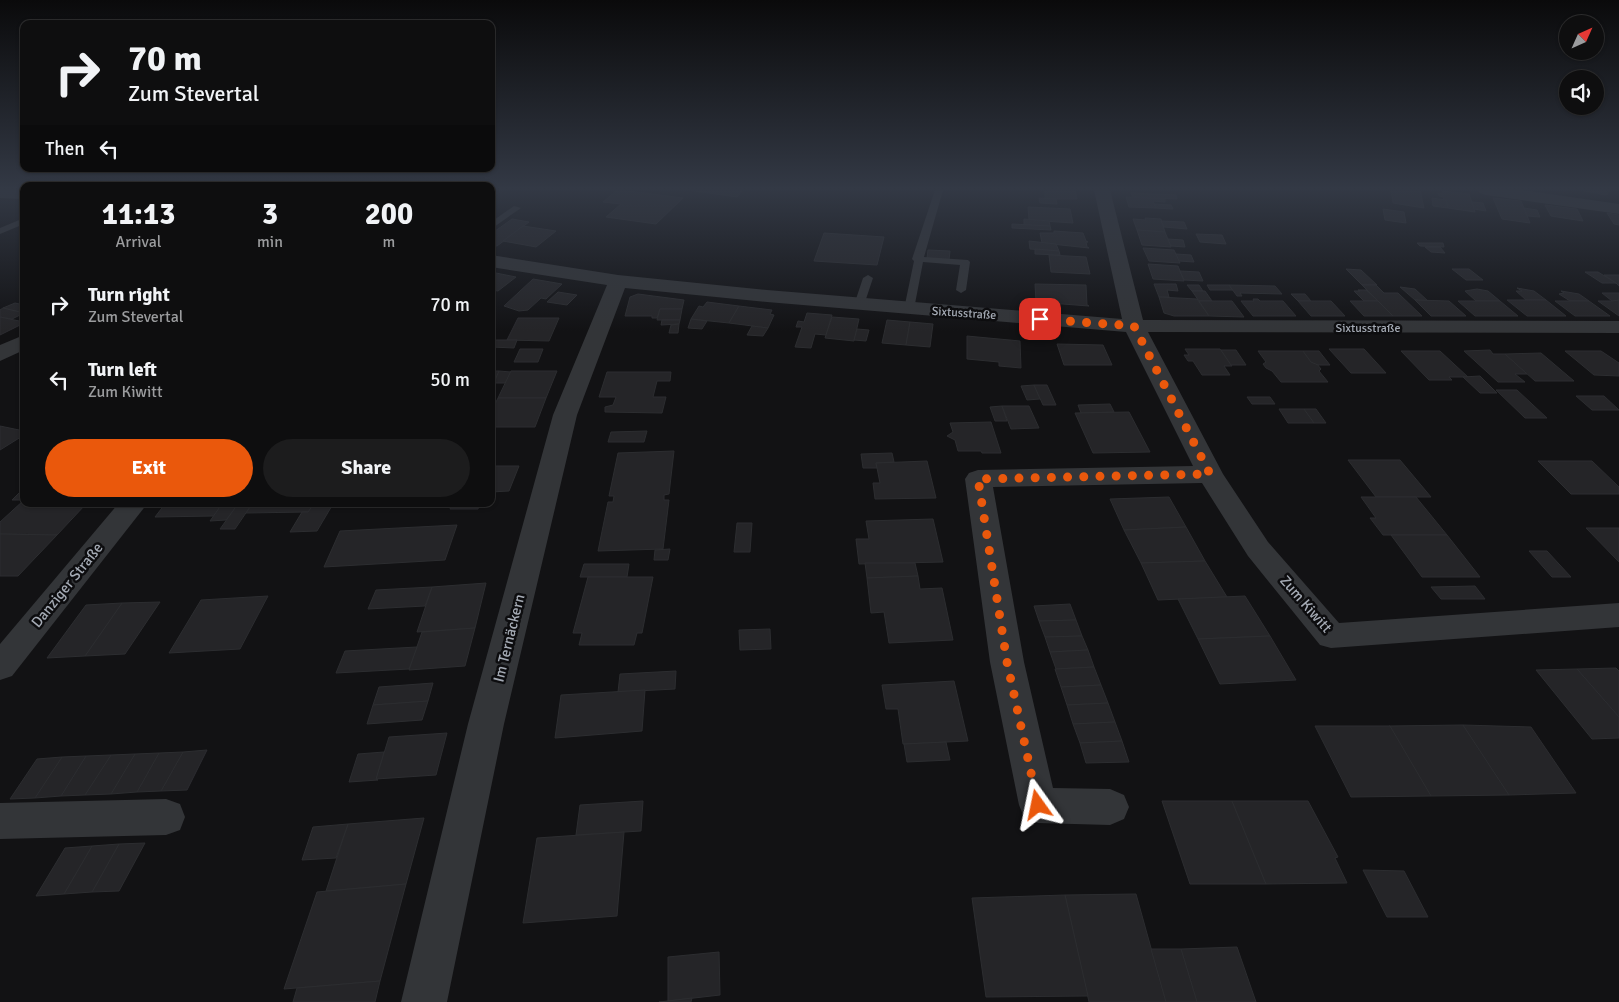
<!DOCTYPE html>
<html lang="en">
<head>
<meta charset="utf-8">
<style>
	:root { --surface:#0e0e0f; --page:#1c1c1d; --text:#f1f3f6; --muted:#9b9c9e; --line:#2e2e2f; --accent:#ea580c }
	body { margin:0; font-family:Signika,sans-serif; background:var(--page); color:var(--text); height:100vh; display:flex; flex-direction:column; font-size:19px; white-space:nowrap }
	* { box-sizing:border-box; margin:0 }
	p { font-size:16px; color:var(--muted) }
	.icon { flex:none; width:28px; height:28px; fill:none; stroke:currentColor; stroke-width:2; stroke-linecap:round; stroke-linejoin:round }
	.map { position:relative; flex:1; overflow:hidden }
	.panel { position:absolute; left:20px; top:182px; width:475px; height:325px; display:flex; flex-direction:column; background:var(--surface); border-radius:10px; box-shadow:0 1px 4px #0004,0 0 0 1px var(--line) }
	.panel>* { flex:none }
	.hud { position:absolute; left:20px; top:20px; width:475px; height:152px; border-radius:10px; box-shadow:0 1px 4px #0004,0 0 0 1px var(--line); background:#0e0e0f; color:var(--text); overflow:hidden }
	.needle { width:32px; rotate:45deg }
	.tools { position:absolute; left:1559px; top:15px; display:grid; gap:10px }
	.tools a { display:grid; place-items:center; width:45px; height:45px; border-radius:50%; background:var(--surface); box-shadow:0 1px 4px #0004,0 0 0 1px var(--line); font-size:25px }
	.pin { position:absolute; display:grid; place-items:center; width:42px; height:42px; color:#fff; margin:-21px; border-radius:10px; box-shadow:0 2px 8px #0006 }
	.me { position:absolute; width:55px; margin:-28px; rotate:348deg; stroke-linejoin:round; filter:drop-shadow(0 0 4px #0008) }
	.turn { display:flex; align-items:center; gap:18px; height:105px; padding:0 25px; font-size:22px }
	.turn .icon { width:65px; height:65px; stroke-width:2.5 }
	.turn b { display:block; font-size:35px; line-height:42px }
	.then { display:flex; align-items:center; height:48px; padding:0 25px; background:#0003; gap:10px; font-size:19px }
	.eta { display:flex; justify-content:space-evenly; align-items:center; height:85px; text-align:center }
	.eta b { font-size:30px; font-weight:800; line-height:35px }
	.primary-button { display:flex; gap:10px; margin-top:auto; padding:10px 25px }
	.primary-button a { flex:1; height:58px; border-radius:30px; background:var(--accent); color:#fff; font-size:20px; font-weight:800; line-height:58px; text-align:center }
	.primary-button a+a { background:var(--page); color:var(--text) }
	ul { padding:0; list-style:none }
	li { display:flex; align-items:center; gap:15px; height:75px; padding:0 25px }
	li div { flex:1 }
	li b { display:block; font-size:19px }
	li em { font-style:normal }
	.map>svg:first-child { display:block }
	.building { fill:#252528; stroke:#2c2d30 }
	.lines { fill:none; stroke-linecap:round; stroke-linejoin:round }
	.service { fill:#333538; fill-rule:evenodd }
	.minor { fill:#333538; fill-rule:evenodd }
	.route { stroke:#ea580c; stroke-width:9; stroke-dasharray:0 16.2 }
	.labels { text-anchor:middle; stroke-width:5; stroke-linejoin:round; paint-order:stroke }
	.far-street-label { font-size:12px; fill:#a4aab4; stroke:#0d0d0f }
	.street-label { font-size:15px; fill:#a4aab4; stroke:#0d0d0f }
</style>
</head>
<body>
<div class="map">
<svg width="1619" height="1002" viewBox="0 0 1619 1002">
	<rect width="100%" height="100%" fill="#121214"/>
	<g class="building">
		<polygon points="617,190 621,190 683,198 656,224 606,217 621,204 603,202"/>
		<polygon points="688,190 743,190 737,197"/>
		<polygon points="1050,190 1075,190 1077,199 1045,199 1045,191"/>
		<polygon points="1391,190 1420,190 1424,208 1393,203"/>
		<polygon points="1580,190 1611,190 1611,191 1606,191 1608,194 1606,195"/>
		<polygon points="1442,191 1469,194 1475,212 1448,208 1443,197 1439,196 1438,193 1443,194"/>
		<polygon points="1131,193 1176,195 1177,199 1133,197"/>
		<polygon points="1126,197 1165,199 1165,202 1153,201 1156,208 1129,207"/>
		<polygon points="1039,198 1056,199 1057,204 1040,203"/>
		<polygon points="1432,198 1446,200 1448,208 1433,206"/>
		<polygon points="1493,198 1521,201 1530,223 1502,219"/>
		<polygon points="1472,202 1483,203 1486,211 1474,209"/>
		<polygon points="1154,204 1171,205 1173,209 1156,208"/>
		<polygon points="1545,205 1577,209 1583,221 1551,216"/>
		<polygon points="1028,207 1070,209 1073,223 1029,220"/>
		<polygon points="1524,208 1537,210 1540,217 1527,216"/>
		<polygon points="1383,209 1404,212 1406,223 1385,220"/>
		<polygon points="1607,213 1619,215 1619,225 1614,224"/>
		<polygon points="1145,218 1161,219 1165,232 1137,230 1133,219 1146,220"/>
		<polygon points="512,219 529,222 497,246 491,245 491,234"/>
		<polygon points="1024,219 1049,221 1050,226 1024,225"/>
		<polygon points="1161,221 1184,222 1187,229 1164,227"/>
		<polygon points="1012,224 1050,226 1051,230 1012,228"/>
		<polygon points="523,226 556,231 536,247 503,241"/>
		<polygon points="1137,230 1165,232 1171,247 1142,245"/>
		<polygon points="1054,231 1083,233 1086,241 1088,242 1086,242 1087,247 1089,248 1042,243 1040,233 1054,233"/>
		<polygon points="824,233 884,237 877,265 814,261"/>
		<polygon points="1196,234 1222,235 1226,244 1200,242"/>
		<polygon points="1168,239 1183,240 1185,247 1171,246"/>
		<polygon points="1029,241 1056,244 1059,251 1030,249"/>
		<polygon points="1417,243 1443,243 1444,247 1420,246"/>
		<polygon points="1425,247 1440,247 1445,253 1431,252"/>
		<polygon points="1143,248 1174,250 1180,263 1149,261"/>
		<polygon points="1035,249 1059,251 1060,255 1035,254"/>
		<polygon points="928,250 950,251 949,260 927,258"/>
		<polygon points="1176,254 1191,255 1194,262 1179,261"/>
		<polygon points="1049,255 1086,257 1090,274 1051,272"/>
		<polygon points="1148,264 1178,266 1184,281 1153,279"/>
		<polygon points="1346,269 1361,270 1377,285 1362,285"/>
		<polygon points="1452,269 1469,269 1483,280 1466,280"/>
		<polygon points="1180,271 1199,272 1203,281 1184,280"/>
		<polygon points="491,272 516,277 498,291 491,290"/>
		<polygon points="1585,272 1598,272 1616,283 1602,283"/>
		<polygon points="1604,275 1619,275 1619,286 1616,283"/>
		<polygon points="533,279 562,284 546,299 541,298 528,310 519,311 504,306"/>
		<polygon points="1035,284 1086,285 1087,305 1089,306 1036,302"/>
		<polygon points="1154,284 1176,284 1178,291 1167,290 1169,297 1159,297"/>
		<polygon points="1187,285 1199,285 1203,291 1192,291"/>
		<polygon points="1207,285 1229,285 1233,290 1210,290"/>
		<polygon points="1229,285 1275,286 1282,294 1240,293 1242,296 1237,296"/>
		<polygon points="1362,285 1376,285 1384,293 1398,293 1422,316 1393,316"/>
		<polygon points="1400,287 1415,289 1428,301 1415,300"/>
		<polygon points="1517,288 1534,291 1546,300 1526,300 1516,291 1522,291"/>
		<polygon points="1477,289 1488,291 1500,301 1476,301 1465,291"/>
		<polygon points="1358,290 1366,290 1378,301 1364,301 1354,291 1360,291"/>
		<polygon points="1192,291 1205,291 1212,301 1199,301"/>
		<polygon points="1561,291 1579,294 1589,301 1570,301 1559,294 1564,293"/>
		<polygon points="558,292 577,295 567,305 547,302"/>
		<polygon points="1602,293 1619,293 1619,300 1612,301"/>
		<polygon points="638,294 684,300 682,309 660,309 657,318 652,318 652,316 625,316 630,297"/>
		<polygon points="1291,294 1305,294 1311,301 1298,301"/>
		<polygon points="1159,297 1197,299 1209,316 1174,316 1164,313"/>
		<polygon points="1253,299 1258,299 1260,301 1283,301 1296,316 1253,316 1241,301 1254,301"/>
		<polygon points="1415,300 1449,301 1466,316 1431,316"/>
		<polygon points="1507,300 1546,300 1566,316 1527,316"/>
		<polygon points="1619,300 1619,316 1598,301 1612,301"/>
		<polygon points="1199,301 1232,301 1244,317 1209,316"/>
		<polygon points="1298,301 1331,301 1345,316 1311,316"/>
		<polygon points="1350,301 1378,301 1393,316 1364,316"/>
		<polygon points="1458,301 1500,301 1518,316 1475,316"/>
		<polygon points="1555,301 1589,301 1610,316 1575,316"/>
		<polygon points="707,302 739,306 729,323 691,319 699,306 703,307"/>
		<polygon points="15,303 24,305 24,313 3,308"/>
		<polygon points="739,306 772,310 770,314 774,315 768,328 729,323"/>
		<polygon points="3,308 24,313 12,319 0,317 0,310"/>
		<polygon points="660,309 682,309 680,320 657,320"/>
		<polygon points="807,313 832,315 826,335 815,334 811,348 795,347 802,327 796,327 798,321 804,322"/>
		<polygon points="0,317 24,322 24,323 0,335"/>
		<polygon points="832,317 859,319 854,341 825,338"/>
		<polygon points="518,318 559,318 549,341 507,340"/>
		<polygon points="691,319 707,321 702,329 688,328"/>
		<polygon points="662,320 680,320 679,324 661,325"/>
		<polygon points="887,320 910,322 906,345 882,343"/>
		<polygon points="910,322 933,324 930,347 906,345"/>
		<polygon points="679,324 678,333 669,333 671,325"/>
		<polygon points="752,326 768,328 763,336 747,335"/>
		<polygon points="857,329 869,330 866,341 854,340"/>
		<polygon points="967,336 1020,341 1021,368 999,366 999,362 967,359"/>
		<polygon points="491,340 517,340 514,348 491,347"/>
		<polygon points="1057,344 1103,345 1112,365 1064,365"/>
		<polygon points="520,349 543,349 538,362 514,362"/>
		<polygon points="1185,349 1220,349 1232,366 1224,366 1230,375 1202,375 1193,361 1188,361 1184,355 1189,355"/>
		<polygon points="1329,349 1364,349 1386,373 1351,373"/>
		<polygon points="1221,350 1236,350 1246,365 1231,365"/>
		<polygon points="1490,350 1493,354 1505,354 1527,374 1515,374 1525,382 1498,382 1464,351"/>
		<polygon points="1258,351 1303,351 1311,362 1317,364 1321,369 1319,371 1328,382 1281,382 1272,371 1266,368 1263,364 1266,362"/>
		<polygon points="1303,351 1319,351 1330,365 1318,365 1311,362"/>
		<polygon points="1401,351 1440,351 1468,377 1449,377 1452,380 1429,380"/>
		<polygon points="1565,351 1601,351 1619,363 1619,376 1594,375"/>
		<polygon points="1541,353 1574,381 1535,381 1505,354"/>
		<polygon points="491,371 499,371 491,388"/>
		<polygon points="499,371 511,372 505,383 494,383 493,385"/>
		<polygon points="511,371 557,371 546,398 498,398"/>
		<polygon points="607,372 671,372 670,381 657,381 653,397 666,397 662,413 605,412 605,407 613,405 616,397 599,397"/>
		<polygon points="1480,376 1497,393 1480,393 1463,377"/>
		<polygon points="1034,385 1040,399 1027,400 1021,386"/>
		<polygon points="1034,385 1047,385 1056,405 1043,405"/>
		<polygon points="1496,390 1517,390 1547,418 1525,418"/>
		<polygon points="1576,396 1604,396 1619,410 1592,410"/>
		<polygon points="1247,397 1270,397 1275,404 1252,404"/>
		<polygon points="498,398 546,398 535,427 491,427 491,412"/>
		<polygon points="1110,404 1114,412 1081,413 1078,405"/>
		<polygon points="1002,406 1007,421 995,421 990,407"/>
		<polygon points="1002,406 1029,406 1039,428 1011,429"/>
		<polygon points="1279,409 1304,409 1314,423 1288,423"/>
		<polygon points="1304,409 1316,409 1326,423 1314,423"/>
		<polygon points="1129,412 1150,452 1093,453 1075,413"/>
		<polygon points="991,422 1001,453 982,453 981,451 958,451 955,440 947,436 953,432 950,423"/>
		<polygon points="0,426 24,431 24,435 0,450"/>
		<polygon points="647,431 644,442 608,442 611,432"/>
		<polygon points="674,451 669,494 664,495 664,500 669,500 663,549 598,551 608,502 613,502 614,496 609,496 618,453"/>
		<polygon points="892,453 894,462 876,463 877,468 863,468 861,454"/>
		<polygon points="1348,460 1400,460 1431,497 1376,497"/>
		<polygon points="927,461 936,498 875,499 873,483 880,483 876,463"/>
		<polygon points="1538,461 1592,461 1619,487 1619,494 1571,494"/>
		<polygon points="491,466 519,466 509,491 491,492"/>
		<polygon points="24,488 24,500 12,500"/>
		<polygon points="1169,497 1186,527 1124,530 1110,499"/>
		<polygon points="1361,497 1416,497 1447,535 1383,535 1370,518 1376,518"/>
		<polygon points="24,500 24,504 86,504 57,535 0,534 0,522"/>
		<polygon points="165,504 222,504 214,516 155,517"/>
		<polygon points="222,504 238,504 226,520 210,521"/>
		<polygon points="238,504 252,504 235,529 220,529"/>
		<polygon points="252,504 314,504 308,512 246,513"/>
		<polygon points="314,504 333,504 317,531 290,532 302,512 308,512"/>
		<polygon points="452,504 480,504 478,509 450,509"/>
		<polygon points="933,519 943,562 859,564 856,539 869,539 866,521"/>
		<polygon points="737,523 752,523 750,552 734,552"/>
		<polygon points="457,525 445,560 324,567 340,531"/>
		<polygon points="1186,527 1205,561 1141,563 1124,530"/>
		<polygon points="1586,528 1619,528 1619,562"/>
		<polygon points="0,534 57,535 18,576 0,576"/>
		<polygon points="1391,535 1447,535 1480,577 1422,577"/>
		<polygon points="670,549 668,560 654,560 655,550"/>
		<polygon points="1529,551 1547,551 1571,577 1552,577"/>
		<polygon points="1205,561 1227,597 1158,600 1141,563"/>
		<polygon points="865,563 915,563 918,576 867,578"/>
		<polygon points="584,564 629,564 627,577 580,577"/>
		<polygon points="918,576 920,589 942,588 953,640 889,643 884,612 871,613 867,578"/>
		<polygon points="588,577 653,577 642,633 637,633 634,645 579,645 582,633 573,633"/>
		<polygon points="486,583 475,628 417,632 432,587"/>
		<polygon points="1475,586 1485,599 1441,599 1431,587"/>
		<polygon points="432,587 425,606 368,609 376,590"/>
		<polygon points="268,596 240,649 169,653 201,600"/>
		<polygon points="1245,596 1270,636 1198,639 1178,599"/>
		<polygon points="160,602 125,654 85,656 122,603"/>
		<polygon points="122,603 85,656 47,658 86,605"/>
		<polygon points="1070,604 1076,620 1039,621 1034,606"/>
		<polygon points="1076,620 1082,636 1045,637 1039,621"/>
		<polygon points="475,628 465,666 409,670 422,632"/>
		<polygon points="770,629 771,649 740,650 739,630"/>
		<polygon points="1082,636 1088,650 1050,652 1045,637"/>
		<polygon points="1270,636 1296,680 1220,684 1198,639"/>
		<polygon points="417,647 409,669 336,673 345,651"/>
		<polygon points="1088,650 1094,667 1056,669 1050,652"/>
		<polygon points="1094,667 1101,685 1061,687 1055,669"/>
		<polygon points="1616,668 1619,671 1619,717 1577,669"/>
		<polygon points="1577,669 1619,717 1619,738 1592,739 1536,670"/>
		<polygon points="676,671 675,689 618,692 620,674"/>
		<polygon points="954,681 968,741 903,744 898,709 886,709 882,685"/>
		<polygon points="433,683 428,701 373,705 379,687"/>
		<polygon points="1101,685 1108,703 1067,705 1061,687"/>
		<polygon points="645,690 642,731 555,738 561,695"/>
		<polygon points="428,701 422,720 367,724 373,705"/>
		<polygon points="1108,703 1115,722 1073,724 1067,705"/>
		<polygon points="1115,722 1122,741 1080,743 1073,724"/>
		<polygon points="1463,725 1509,795 1431,796 1389,726"/>
		<polygon points="1463,725 1531,727 1576,793 1509,795"/>
		<polygon points="1315,726 1390,726 1431,796 1351,797"/>
		<polygon points="447,733 436,775 376,779 389,737"/>
		<polygon points="1122,741 1129,762 1086,763 1080,743"/>
		<polygon points="946,742 950,760 907,762 904,744"/>
		<polygon points="207,750 187,790 161,791 183,752"/>
		<polygon points="183,752 161,791 137,792 159,753"/>
		<polygon points="384,752 376,779 378,780 349,782 358,754"/>
		<polygon points="159,753 137,792 111,794 135,754"/>
		<polygon points="135,754 111,794 85,795 111,755"/>
		<polygon points="111,755 85,795 61,796 86,756"/>
		<polygon points="86,756 61,796 35,798 62,757"/>
		<polygon points="62,757 35,798 10,799 37,759"/>
		<polygon points="643,801 641,831 576,835 580,805"/>
		<polygon points="1162,801 1232,801 1266,884 1190,884"/>
		<polygon points="1232,801 1308,801 1338,857 1335,858 1347,883 1266,884"/>
		<polygon points="424,818 406,884 326,891 348,824"/>
		<polygon points="348,824 336,858 302,860 313,827"/>
		<polygon points="624,832 617,916 523,923 537,838"/>
		<polygon points="145,843 119,891 92,892 119,844"/>
		<polygon points="119,844 92,892 64,894 92,846"/>
		<polygon points="92,846 64,894 36,896 65,848"/>
		<polygon points="1363,870 1404,871 1428,917 1387,917"/>
		<polygon points="406,884 380,981 284,989 317,892"/>
		<polygon points="1136,894 1166,1002 1089,1002 1065,895"/>
		<polygon points="1065,895 1088,996 986,997 972,898"/>
		<polygon points="1237,947 1256,1002 1197,1002 1181,949"/>
		<polygon points="1151,949 1181,949 1197,1002 1166,1002"/>
		<polygon points="719,952 720,995 668,1001 668,957"/>
		<polygon points="380,981 375,1002 293,1002 297,988"/>
		<polygon points="692,998 691,1002 659,1002 668,1001"/>
	</g>
	<g class="lines">
		<g class="service">
			<polygon points="935,190 943,190 924,257 968,260 970,262 966,290 961,293 956,290 960,265 923,262 914,309 909,312 904,309 914,261 912,259"/>
			<polygon points="514,206 521,208 491,229 491,222"/>
			<polygon points="24,218 24,224 0,234 0,228"/>
			<polygon points="868,275 873,278 864,305 859,308 855,307 854,305 863,278"/>
		</g>
		<g class="minor">
			<polygon points="0,190 24,190 24,199 0,198"/>
			<polygon points="1094,190 1110,190 1143,320 1619,321 1619,333 1148,332 1223,474 1268,542 1339,623 1619,603 1619,627 1331,648 1320,645 1248,556 1202,483 993,487 1024,662 1053,788 1110,789 1124,795 1129,807 1124,819 1110,825 1038,823 1024,817 1019,805 990,662 965,479 969,473 978,470 1193,466 1126,332 767,302 625,288 577,415 504,724 447,1002 401,1002 468,724 553,415 607,285 491,267 491,255 618,275 767,290 1122,319"/>
			<polygon points="1478,190 1523,190 1619,204 1619,214 1486,195 1480,193"/>
			<polygon points="24,335 24,350 0,361 0,345"/>
			<polygon points="118,504 147,504 12,676 0,680 0,644"/>
			<polygon points="166,799 180,804 185,817 180,830 166,835 0,839 0,803"/>
		</g>
	</g>
	<linearGradient id="sky" x2="0" y2="1"><stop stop-color="#0a0a0b"/><stop offset="0.57" stop-color="#333945"/><stop offset="1" stop-color="#333945" stop-opacity="0"/></linearGradient>
	<rect width="1619" height="331" fill="url(#sky)"/>
	<g class="lines">
		<polyline class="route" points="1038,805 1007,662 978,479 1210,474 1134,326 1040,319"/>
	</g>
	<g class="labels">
		<g class="far-street-label">
			<text transform="translate(964 313) rotate(4)" y="4">Sixtusstraße</text>
			<text x="1368" y="332">Sixtusstraße</text>
		</g>
		<g class="street-label">
			<text transform="translate(67 585) rotate(-51)" y="5">Danziger Straße</text>
			<text transform="translate(1306 604) rotate(49)" y="5">Zum Kiwitt</text>
			<text transform="translate(509 638) rotate(-76)" y="5">Im Ternäckern</text>
		</g>
	</g>
</svg>
<div class="tools">
<a><svg class="needle" viewBox="-14 -14 28 28"><path d="M0-13l5 13h-10z" fill="#e53935"/><path d="M0 13l5-13h-10z" fill="#9b9c9e"/></svg></a>
<a><svg class="icon" aria-label="sound" viewBox="0 0 24 24"><path d="M4 9h4l5-4v14l-5-4H4zM17 9q2 3 0 6"/></svg></a>
</div>
<div class="pin" style="left:1040px;top:319px;background:#d93025"><svg class="icon" aria-label="arrive" viewBox="0 0 24 24"><path d="M6 21V4h12l-3 4 3 4H6"/></svg></div>
<svg class="me" style="left:1038px;top:805px" viewBox="-20 -20 40 40"><path d="M0-17L14 15 0 8-14 15z" fill="#ea580c" stroke="#fff" stroke-width="4"/></svg>
<div class="hud">
<div class="turn"><svg class="icon" aria-label="right" viewBox="0 0 24 24"><path d="M7 20v-9h11M14 6l5 5-5 5"/></svg><div><b>70 m</b>Zum Stevertal</div></div>
<div class="then">Then<svg class="icon" aria-label="left" viewBox="0 0 24 24"><path d="M17 20v-9H6M10 6l-5 5 5 5"/></svg></div>
</div>
<section class="panel">
<div class="eta">
<div><b>11:13</b><p>Arrival</p></div>
<div><b>3</b><p>min</p></div>
<div><b>200</b><p>m</p></div>
</div>
<ul>
<li><svg class="icon" aria-label="right" viewBox="0 0 24 24"><path d="M7 20v-9h11M14 6l5 5-5 5"/></svg><div><b>Turn right</b><p>Zum Stevertal</p></div><em>70 m</em></li>
<li><svg class="icon" aria-label="left" viewBox="0 0 24 24"><path d="M17 20v-9H6M10 6l-5 5 5 5"/></svg><div><b>Turn left</b><p>Zum Kiwitt</p></div><em>50 m</em></li>
</ul>
<div class="primary-button"><a>Exit</a><a>Share</a></div>
</section>
</div>
</body>
</html>
